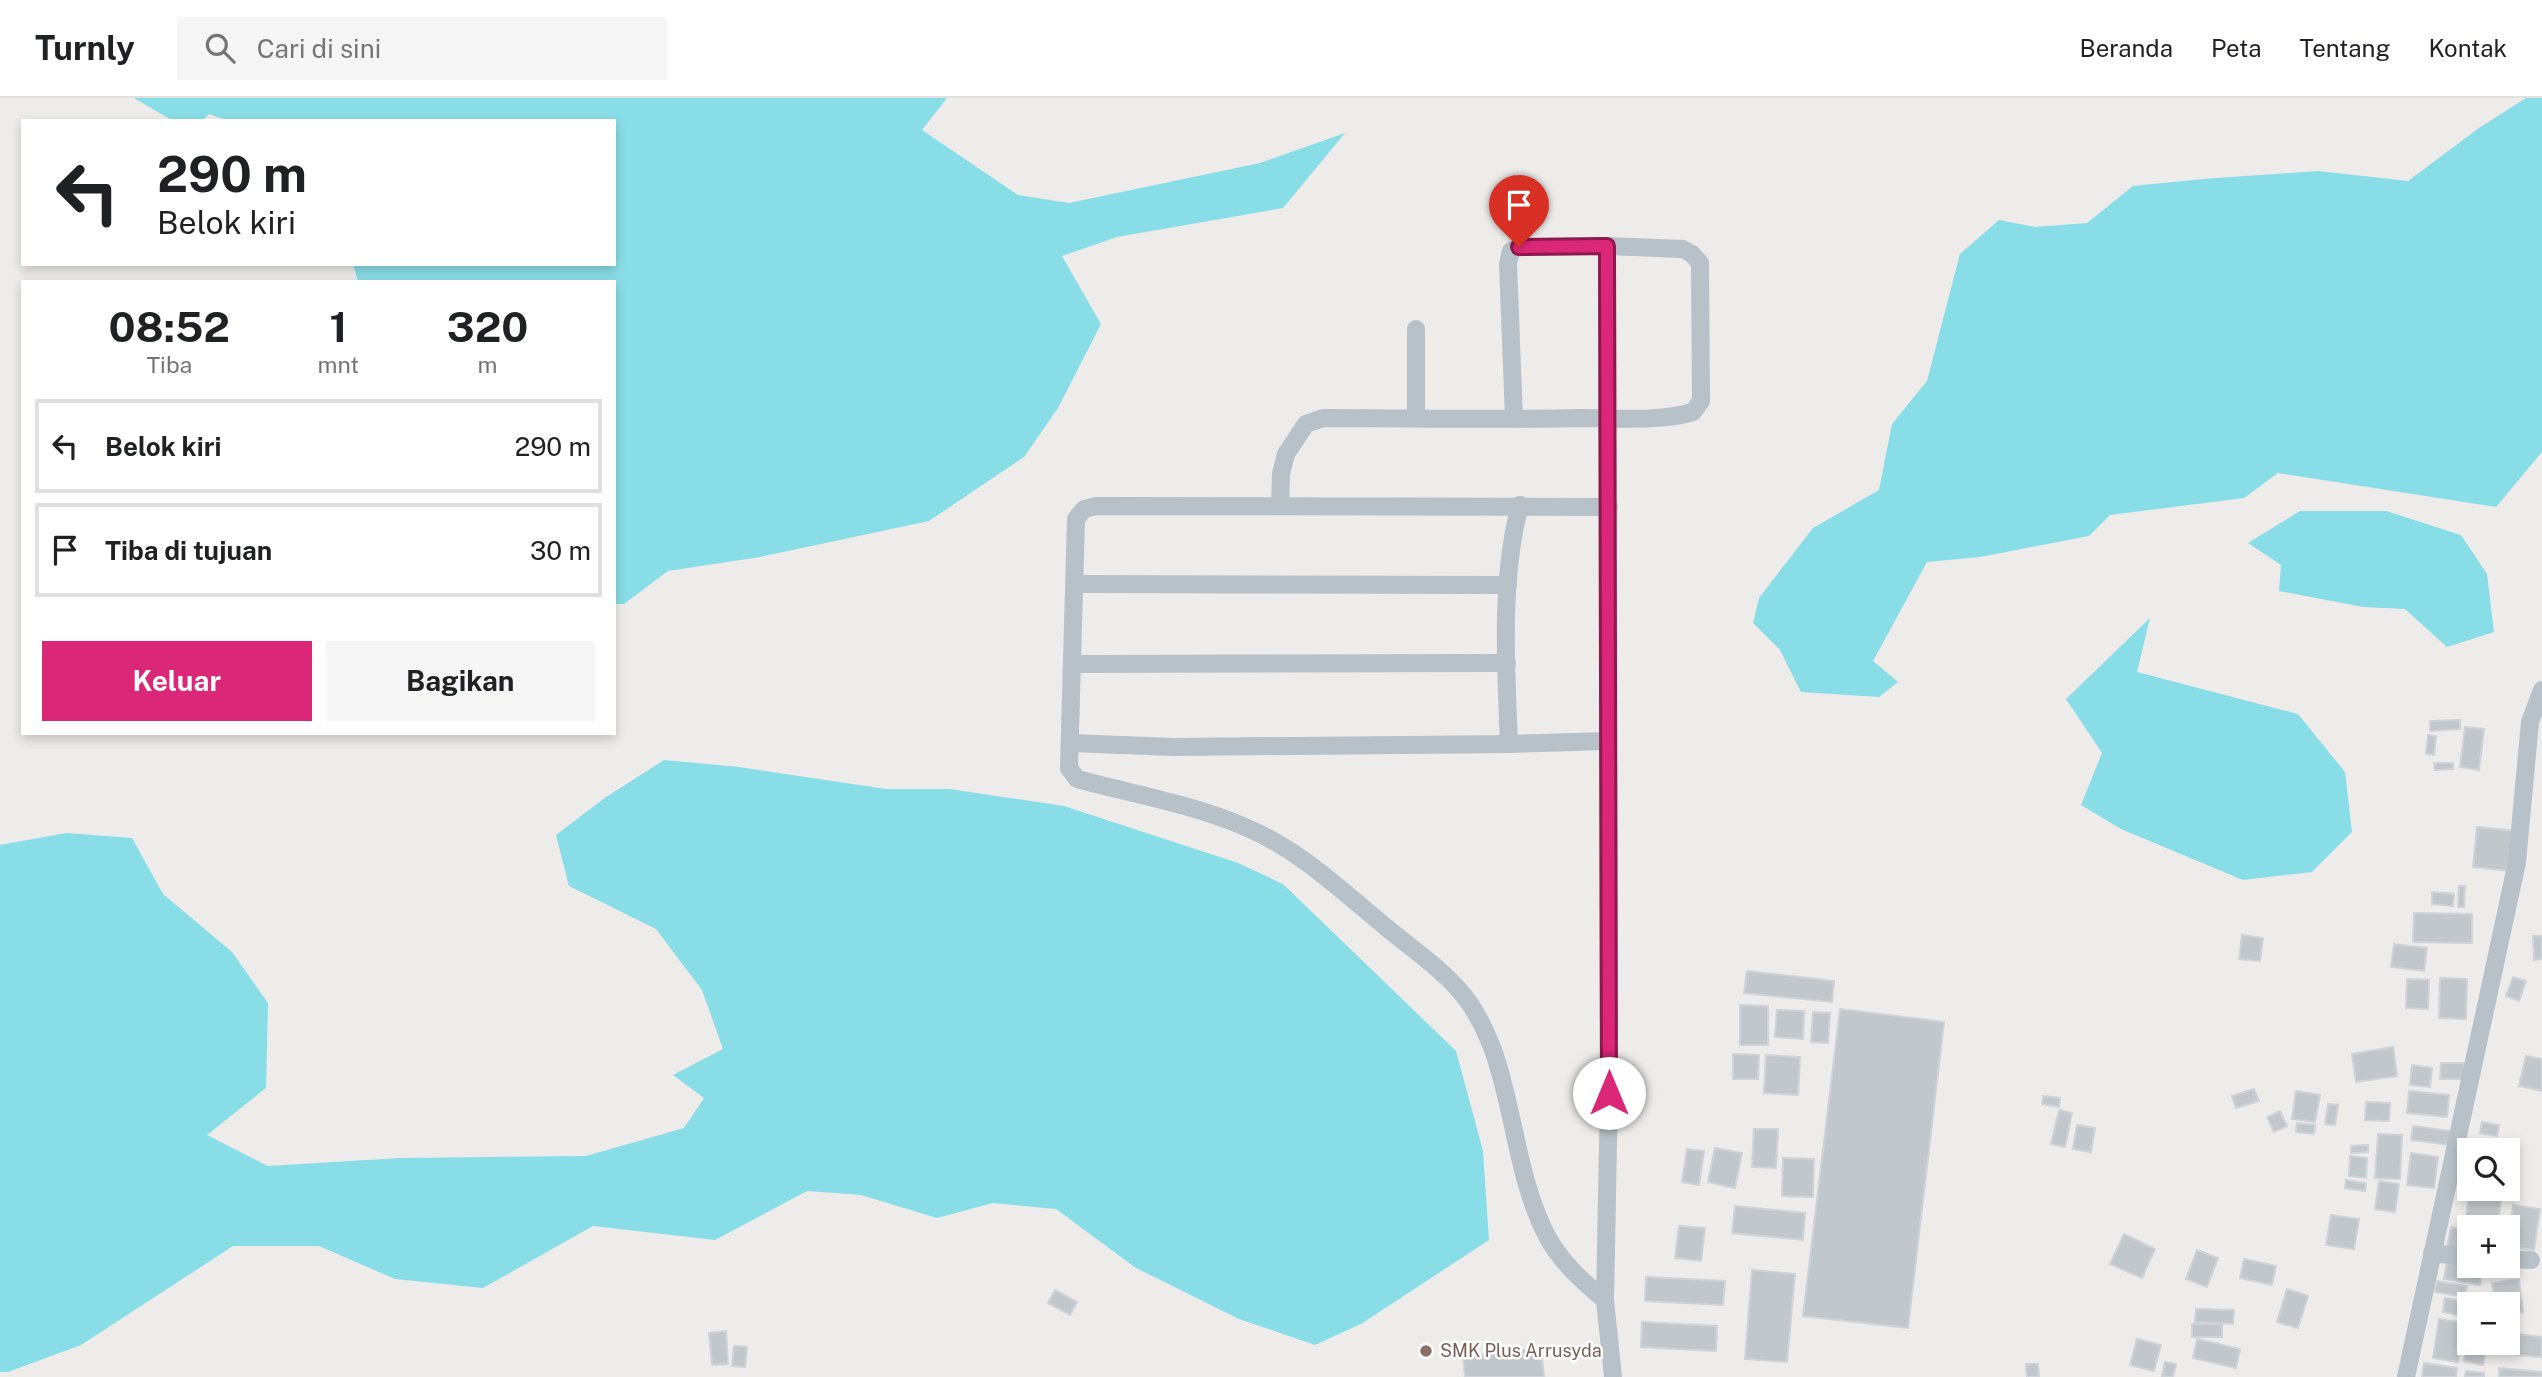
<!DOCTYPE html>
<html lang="id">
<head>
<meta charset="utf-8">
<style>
	:root { --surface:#fff; --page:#f6f6f6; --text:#202124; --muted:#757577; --line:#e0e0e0; --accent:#db2777 }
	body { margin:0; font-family:"Public Sans",sans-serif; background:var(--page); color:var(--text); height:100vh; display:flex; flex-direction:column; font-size:26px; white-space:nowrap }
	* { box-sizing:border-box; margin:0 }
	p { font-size:23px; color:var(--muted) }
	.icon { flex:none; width:38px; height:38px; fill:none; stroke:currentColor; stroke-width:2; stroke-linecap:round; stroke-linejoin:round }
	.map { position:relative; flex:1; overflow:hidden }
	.side { position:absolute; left:21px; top:182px; width:595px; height:455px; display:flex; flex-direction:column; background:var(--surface); border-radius:0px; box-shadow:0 4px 10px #0003 }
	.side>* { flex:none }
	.banner { position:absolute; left:21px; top:21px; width:595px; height:147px; border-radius:0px; box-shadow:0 4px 10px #0003; background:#fff; color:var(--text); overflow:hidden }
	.controls { position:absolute; left:2457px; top:1040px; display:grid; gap:14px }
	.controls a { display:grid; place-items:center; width:63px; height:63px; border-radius:0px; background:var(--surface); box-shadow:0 4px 10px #0003; font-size:35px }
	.pin { position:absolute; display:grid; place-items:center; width:60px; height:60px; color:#fff; margin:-72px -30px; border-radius:50% 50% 50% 0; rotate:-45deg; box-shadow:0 0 7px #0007 }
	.pin .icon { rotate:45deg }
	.me { position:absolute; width:77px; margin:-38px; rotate:0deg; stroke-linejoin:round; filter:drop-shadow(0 0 5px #0008) }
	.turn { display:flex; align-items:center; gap:24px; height:147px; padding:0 21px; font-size:32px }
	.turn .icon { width:91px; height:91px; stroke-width:2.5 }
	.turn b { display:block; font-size:49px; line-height:60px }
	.eta { display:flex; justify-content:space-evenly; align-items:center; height:119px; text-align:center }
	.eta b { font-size:42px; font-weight:700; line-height:49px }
	.primary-button { display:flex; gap:14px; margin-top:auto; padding:14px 21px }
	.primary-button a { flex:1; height:80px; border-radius:0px; background:var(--accent); color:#fff; font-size:28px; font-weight:700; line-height:80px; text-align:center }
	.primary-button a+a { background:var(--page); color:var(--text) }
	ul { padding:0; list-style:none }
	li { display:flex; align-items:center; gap:21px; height:94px; margin:0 14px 10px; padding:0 7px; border:4px solid var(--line); border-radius:0px }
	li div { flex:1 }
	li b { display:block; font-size:26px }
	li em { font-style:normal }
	header { display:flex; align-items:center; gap:42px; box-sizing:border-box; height:98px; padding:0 35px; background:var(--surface); border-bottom:2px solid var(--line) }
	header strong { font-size:33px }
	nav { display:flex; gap:38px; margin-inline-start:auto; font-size:24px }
	.search { width:490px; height:63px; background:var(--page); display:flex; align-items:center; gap:18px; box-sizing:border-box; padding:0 24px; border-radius:0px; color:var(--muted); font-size:26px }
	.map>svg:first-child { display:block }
	.water { fill:#89dde6 }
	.building { fill:#c2c7cb; stroke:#cfd2d7; stroke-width:2 }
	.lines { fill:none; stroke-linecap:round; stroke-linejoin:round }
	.minor { stroke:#b7c1c7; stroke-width:18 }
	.route-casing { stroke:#8e194d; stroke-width:18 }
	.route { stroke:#db2777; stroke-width:12 }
	.education-dot { fill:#8d6e63; stroke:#fff; stroke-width:2.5 }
	.labels { text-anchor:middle; stroke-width:5; stroke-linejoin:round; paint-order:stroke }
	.education-label { font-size:18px; fill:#785e54; stroke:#fff; text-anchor:start }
</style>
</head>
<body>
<header>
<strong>Turnly</strong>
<div class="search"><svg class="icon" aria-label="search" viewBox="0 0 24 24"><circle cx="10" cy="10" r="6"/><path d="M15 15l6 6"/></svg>Cari di sini</div>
<nav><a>Beranda</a><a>Peta</a><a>Tentang</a><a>Kontak</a></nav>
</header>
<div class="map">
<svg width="2542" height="1279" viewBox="0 0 2542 1279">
	<rect width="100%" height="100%" fill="#eeebeb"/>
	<g class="water">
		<polygon points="134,0 947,0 922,32 1018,97 1069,105 1260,65 1345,35 1283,110 1117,139 1062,158 1101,226 1058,310 1024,359 929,423 760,459 668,473 624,506 614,506 614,184 358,184 353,166 614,166 614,23 230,23 209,16 202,23 173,23"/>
		<polygon points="2526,0 2542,0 2542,354 2496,409 2278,375 2244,400 2110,417 2089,438 1980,459 1927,464 1873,563 1898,584 1879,599 1801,594 1780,552 1753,525 1759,500 1813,430 1879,392 1892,326 1927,283 1960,156 1999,122 2035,129 2087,125 2133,88 2203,81 2318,73 2408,83 2479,30"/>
		<polygon points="2300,413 2386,413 2461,437 2487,476 2494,534 2447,549 2405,511 2363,509 2279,493 2281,467 2248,445"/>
		<polygon points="2150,520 2137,574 2298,616 2345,674 2352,734 2312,774 2243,782 2121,731 2081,707 2102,655 2066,601"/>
		<polygon points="664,662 739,669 886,691 950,691 1064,708 1238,765 1283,786 1456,953 1483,1053 1489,1142 1361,1226 1315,1247 1239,1221 1136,1170 1056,1111 993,1105 937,1120 861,1097 807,1093 715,1142 593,1128 483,1190 395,1181 319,1148 233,1148 81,1247 8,1274 0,1274 0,747 66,735 132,740 163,796 232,854 268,905 266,990 207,1037 268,1068 400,1060 586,1058 684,1030 704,1000 673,977 723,951 702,892 656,831 569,788 556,737 606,699"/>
	</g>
	<g class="building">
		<polygon points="2460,622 2460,631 2430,633 2430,623"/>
		<polygon points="2465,629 2484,631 2479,672 2460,669"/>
		<polygon points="2428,637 2436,638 2434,657 2426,656"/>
		<polygon points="2434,665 2453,665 2453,671 2435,672"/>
		<polygon points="2477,729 2515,733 2510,773 2473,769"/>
		<polygon points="2459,788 2465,788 2464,809 2458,809"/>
		<polygon points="2432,794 2454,796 2453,808 2432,806"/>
		<polygon points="2414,815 2472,816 2472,845 2413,844"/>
		<polygon points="2242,837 2263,840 2260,863 2239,861"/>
		<polygon points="2533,838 2542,838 2542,861 2534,862"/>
		<polygon points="2394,846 2427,850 2424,873 2391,869"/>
		<polygon points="1747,873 1834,883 1832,904 1744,895"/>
		<polygon points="2513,879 2526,883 2519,903 2506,898"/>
		<polygon points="2440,880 2467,881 2466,921 2439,920"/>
		<polygon points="2407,881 2429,882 2428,911 2406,910"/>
		<polygon points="1740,907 1768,908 1768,947 1740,947"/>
		<polygon points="1840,911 1944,924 1908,1230 1803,1218"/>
		<polygon points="1777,912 1804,913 1803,941 1775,939"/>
		<polygon points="1813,914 1830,915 1828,945 1811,944"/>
		<polygon points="2393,949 2397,978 2356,984 2352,956"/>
		<polygon points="1733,956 1759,957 1758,981 1733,981"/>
		<polygon points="1766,957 1800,959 1798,997 1764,995"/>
		<polygon points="2526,958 2542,961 2542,993 2519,988"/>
		<polygon points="2441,965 2464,965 2464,981 2440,981"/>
		<polygon points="2412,967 2432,970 2430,989 2410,987"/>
		<polygon points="2254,991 2259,1003 2236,1010 2232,998"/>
		<polygon points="2296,993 2320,997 2315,1024 2292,1021"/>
		<polygon points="2409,993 2449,997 2447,1019 2407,1015"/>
		<polygon points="2043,998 2060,1000 2059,1009 2042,1006"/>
		<polygon points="2366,1004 2390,1005 2389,1023 2365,1022"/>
		<polygon points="2328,1006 2338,1007 2335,1027 2325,1026"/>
		<polygon points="2059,1012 2072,1015 2065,1049 2051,1046"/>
		<polygon points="2280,1013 2287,1028 2274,1034 2267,1019"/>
		<polygon points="2482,1024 2499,1027 2497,1038 2480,1035"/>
		<polygon points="2297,1025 2315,1027 2314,1036 2296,1034"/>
		<polygon points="2077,1027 2095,1030 2091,1054 2073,1051"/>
		<polygon points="2413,1028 2451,1033 2449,1047 2411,1042"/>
		<polygon points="1754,1031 1778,1031 1776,1070 1752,1069"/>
		<polygon points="2378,1036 2402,1037 2400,1081 2375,1080"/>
		<polygon points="2482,1045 2516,1054 2514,1064 2508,1062 2508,1052 2481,1052"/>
		<polygon points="2368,1047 2368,1054 2351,1055 2351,1048"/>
		<polygon points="1715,1050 1742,1055 1735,1090 1708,1084"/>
		<polygon points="1687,1051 1704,1053 1699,1087 1682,1084"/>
		<polygon points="2411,1055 2438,1059 2434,1090 2407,1087"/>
		<polygon points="2350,1058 2367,1060 2366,1080 2349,1078"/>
		<polygon points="1783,1060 1814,1061 1813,1099 1782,1098"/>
		<polygon points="2346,1082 2366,1085 2365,1093 2345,1090"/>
		<polygon points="2379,1083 2399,1086 2395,1114 2375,1111"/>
		<polygon points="2470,1092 2502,1097 2497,1129 2465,1124"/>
		<polygon points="2513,1107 2540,1111 2534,1152 2508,1148"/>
		<polygon points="1735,1108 1805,1115 1803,1142 1732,1135"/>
		<polygon points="2331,1117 2359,1121 2354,1151 2326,1147"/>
		<polygon points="1679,1128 1705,1130 1701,1163 1675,1160"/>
		<polygon points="2451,1129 2469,1132 2469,1153 2447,1149"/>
		<polygon points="2124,1136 2155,1151 2142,1180 2110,1166"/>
		<polygon points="2197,1152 2218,1160 2207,1189 2186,1181"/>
		<polygon points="2244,1161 2276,1168 2272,1187 2240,1180"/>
		<polygon points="2447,1161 2469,1167 2483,1167 2480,1187 2444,1181"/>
		<polygon points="1752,1172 1795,1176 1787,1264 1745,1261"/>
		<polygon points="1646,1179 1725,1183 1723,1207 1645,1203"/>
		<polygon points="2519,1181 2523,1214 2508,1216 2508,1206 2495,1206 2492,1185"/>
		<polygon points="2437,1183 2467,1188 2465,1199 2435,1194"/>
		<polygon points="2287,1191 2308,1198 2298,1230 2277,1224"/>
		<polygon points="1055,1192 1077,1204 1070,1217 1048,1205"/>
		<polygon points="2445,1200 2476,1206 2469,1206 2469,1219 2443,1214"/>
		<polygon points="2196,1211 2234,1212 2233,1226 2195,1224"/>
		<polygon points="2439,1221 2464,1225 2458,1264 2433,1260"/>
		<polygon points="1642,1224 1717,1228 1716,1253 1641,1249"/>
		<rect x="2192" y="1226" width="30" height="13"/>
		<polygon points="726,1233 728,1266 712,1267 709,1235"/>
		<polygon points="2469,1234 2469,1244 2487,1244 2483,1267 2464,1263"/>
		<polygon points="2518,1236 2542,1239 2542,1259 2516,1257"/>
		<polygon points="2137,1241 2161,1247 2154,1273 2130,1267"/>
		<polygon points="2197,1241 2240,1251 2236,1270 2193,1260"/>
		<polygon points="2494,1244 2503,1244 2503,1256 2493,1256"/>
		<polygon points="734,1248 747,1249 745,1269 732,1268"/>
		<polygon points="1541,1250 1544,1279 1465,1279 1463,1259"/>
		<polygon points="2165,1264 2176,1266 2173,1279 2162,1278"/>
		<polygon points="2424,1265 2457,1270 2456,1279 2422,1279"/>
		<polygon points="2026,1266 2038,1266 2039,1279 2027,1279"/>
		<polygon points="2499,1270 2542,1274 2542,1279 2499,1279"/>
		<polygon points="2466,1273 2484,1275 2484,1279 2465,1279"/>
	</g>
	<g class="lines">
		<g class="minor">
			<polyline points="1607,148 1609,994 1605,1202 1613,1279"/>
			<polyline points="1416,231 1416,320"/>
			<path d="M1280 408 1281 376 1286 356 1306 326 1323 320C1409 320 1495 322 1581 320 1617 320 1659 324 1693 314L1701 303 1700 165 1692 156 1683 151 1607 148 1519 149 1511 153 1508 166 1514 321"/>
			<polyline points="1075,486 1508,487"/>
			<polyline points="1074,566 1507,565"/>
			<path d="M1071 645 1173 649 1509 646C1506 570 1500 481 1520 407"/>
			<polyline points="1509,646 1607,643"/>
			<polyline points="2432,1155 2469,1159"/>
			<polyline points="2508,1161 2531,1162"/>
			<path d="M1605 1202C1583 1184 1562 1165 1548 1140 1517 1082 1515 1013 1493 952 1485 931 1474 908 1459 892 1438 868 1411 850 1387 830 1343 794 1299 751 1245 729 1192 706 1133 696 1077 681L1069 670 1076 421 1084 411 1096 408 1609 409"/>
			<polyline points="2406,1279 2517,764 2530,624 2542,592"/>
		</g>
	</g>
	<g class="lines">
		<defs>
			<polyline id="route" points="1519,149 1607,148 1609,995"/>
		</defs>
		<use href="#route" class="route-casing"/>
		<use href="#route" class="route"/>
	</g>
	<circle class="education-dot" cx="1426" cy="1253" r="7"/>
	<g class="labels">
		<g class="education-label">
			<text x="1440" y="1259">SMK Plus Arrusyda</text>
		</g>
	</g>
</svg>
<div class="controls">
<a><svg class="icon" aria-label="search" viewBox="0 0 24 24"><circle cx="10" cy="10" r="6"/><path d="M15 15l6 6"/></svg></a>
<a>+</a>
<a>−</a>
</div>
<div class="pin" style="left:1519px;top:149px;background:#d93025"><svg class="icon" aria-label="arrive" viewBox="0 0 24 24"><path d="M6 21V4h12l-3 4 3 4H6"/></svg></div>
<svg class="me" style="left:1609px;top:995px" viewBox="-20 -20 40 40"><circle r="19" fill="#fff"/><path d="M0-13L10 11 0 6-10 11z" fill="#db2777"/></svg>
<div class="banner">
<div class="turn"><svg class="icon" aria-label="left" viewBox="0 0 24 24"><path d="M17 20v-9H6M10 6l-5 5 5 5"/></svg><div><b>290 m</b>Belok kiri</div></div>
</div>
<section class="side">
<div class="eta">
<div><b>08:52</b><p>Tiba</p></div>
<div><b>1</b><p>mnt</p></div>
<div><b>320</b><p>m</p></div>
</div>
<ul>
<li><svg class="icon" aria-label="left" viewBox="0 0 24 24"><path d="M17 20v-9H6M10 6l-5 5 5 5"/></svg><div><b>Belok kiri</b></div><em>290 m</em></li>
<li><svg class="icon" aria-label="arrive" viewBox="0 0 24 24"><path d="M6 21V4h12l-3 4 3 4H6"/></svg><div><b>Tiba di tujuan</b></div><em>30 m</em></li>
</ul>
<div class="primary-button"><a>Keluar</a><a>Bagikan</a></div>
</section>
</div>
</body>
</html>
